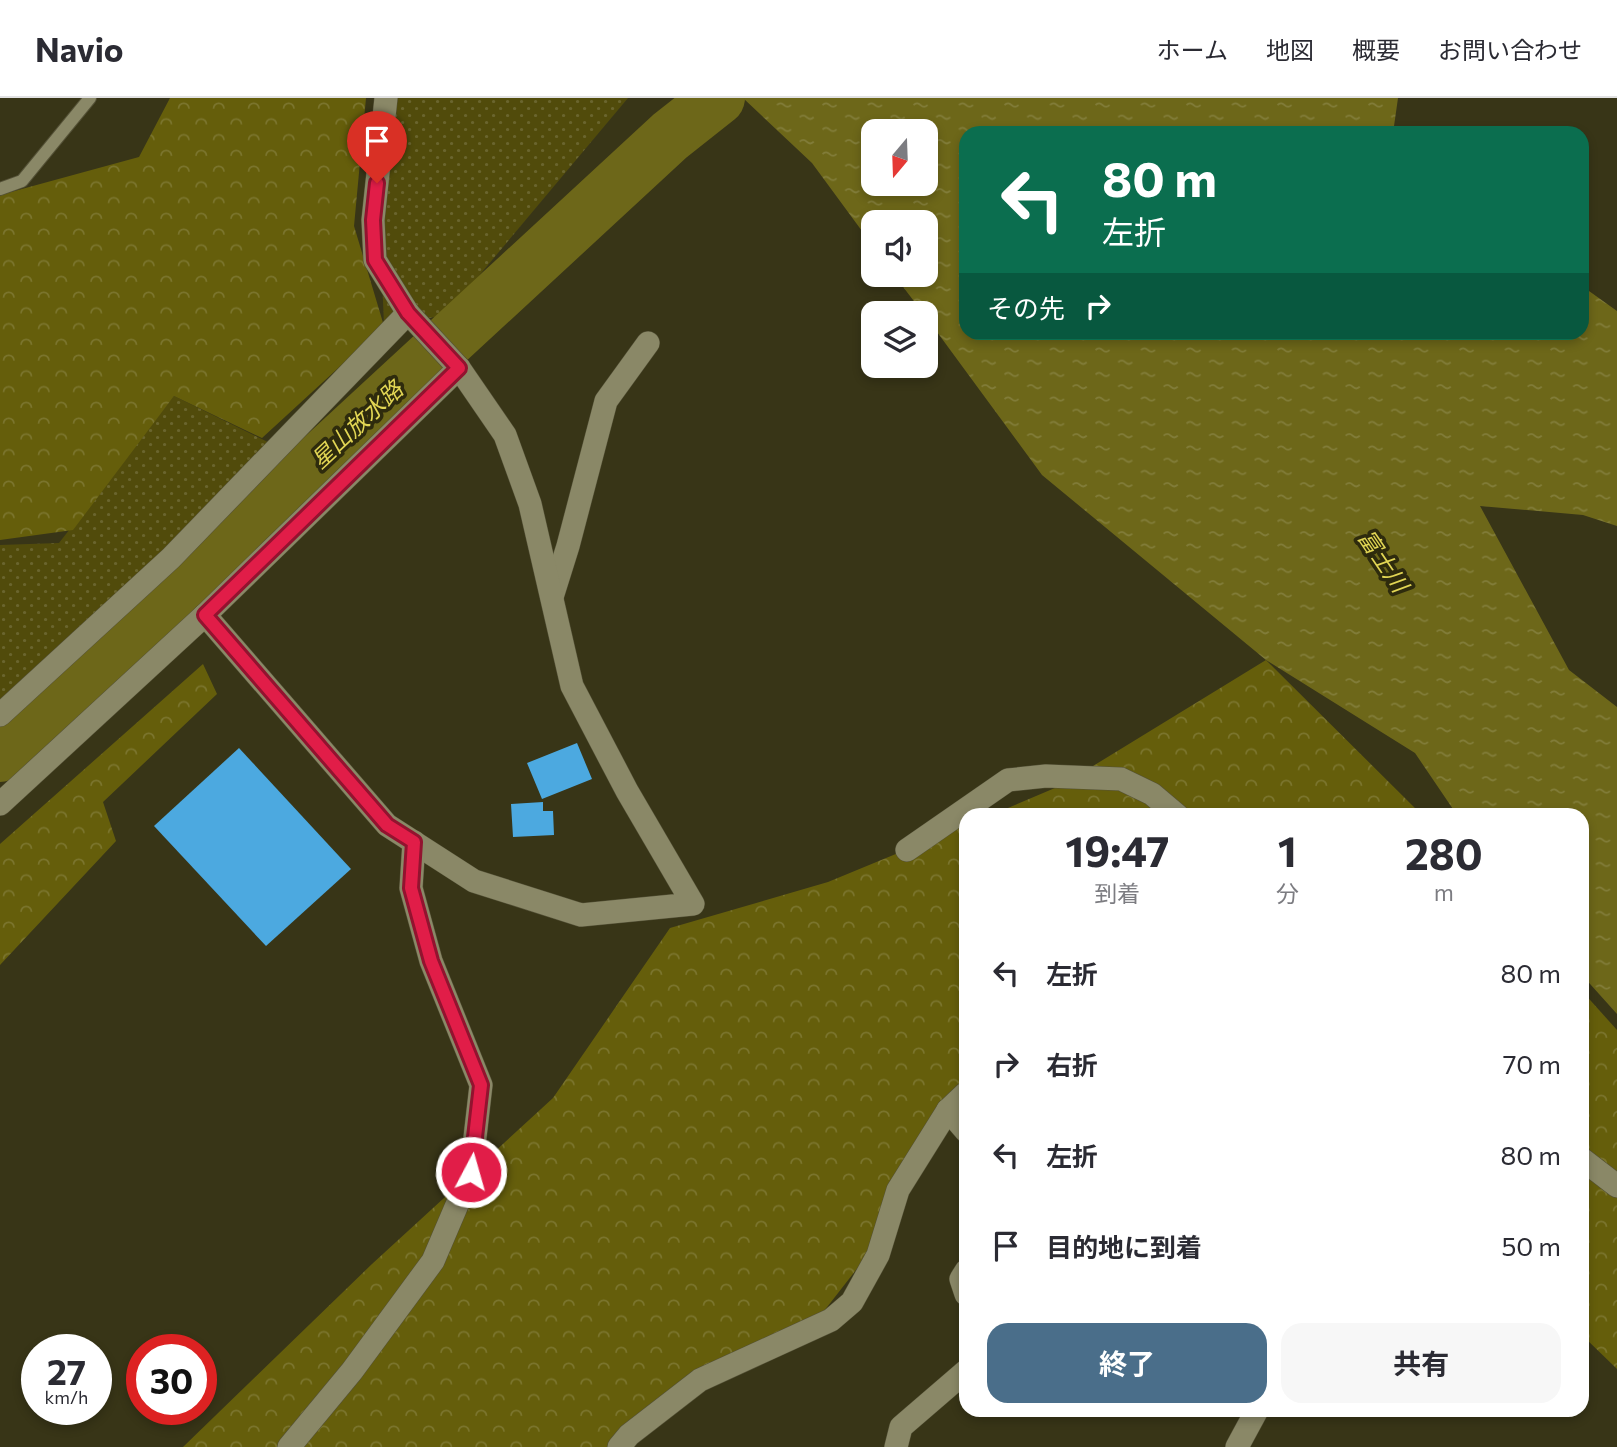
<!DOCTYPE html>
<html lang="ja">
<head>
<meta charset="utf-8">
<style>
	:root { --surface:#fff; --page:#f7f7f7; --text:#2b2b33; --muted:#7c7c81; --line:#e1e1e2; --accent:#4a6e8a }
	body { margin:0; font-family:Commissioner,"Noto Sans JP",sans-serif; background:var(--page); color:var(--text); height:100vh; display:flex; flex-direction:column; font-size:26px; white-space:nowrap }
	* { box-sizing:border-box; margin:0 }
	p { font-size:23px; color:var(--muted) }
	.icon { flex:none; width:38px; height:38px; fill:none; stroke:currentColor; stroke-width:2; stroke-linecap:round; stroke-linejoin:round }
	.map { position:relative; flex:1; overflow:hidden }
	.side { position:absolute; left:959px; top:710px; width:630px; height:609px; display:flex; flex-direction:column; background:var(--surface); border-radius:21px; box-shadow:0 4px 10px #0003 }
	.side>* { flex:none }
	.top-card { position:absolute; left:959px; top:28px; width:630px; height:214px; border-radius:21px; box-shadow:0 4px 10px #0003; background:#0b6e4f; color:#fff; overflow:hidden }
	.needle { width:46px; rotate:199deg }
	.tools { position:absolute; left:861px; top:21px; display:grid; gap:14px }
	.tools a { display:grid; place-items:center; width:77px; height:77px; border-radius:14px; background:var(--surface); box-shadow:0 4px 10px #0003; font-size:35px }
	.speed { position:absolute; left:21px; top:1236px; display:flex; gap:14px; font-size:35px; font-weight:700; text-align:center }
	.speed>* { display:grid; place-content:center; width:91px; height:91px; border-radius:50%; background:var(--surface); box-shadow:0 4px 10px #0003; line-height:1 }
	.speed small { font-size:18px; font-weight:400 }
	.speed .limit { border:10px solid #d22; background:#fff; color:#111 }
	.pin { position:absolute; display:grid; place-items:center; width:60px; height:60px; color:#fff; margin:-72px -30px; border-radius:50% 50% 50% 0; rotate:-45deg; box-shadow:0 0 7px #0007 }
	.pin .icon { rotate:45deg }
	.me { position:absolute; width:77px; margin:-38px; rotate:6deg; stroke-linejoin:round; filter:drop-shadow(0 0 5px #0008) }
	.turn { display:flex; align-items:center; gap:24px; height:147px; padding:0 28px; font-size:32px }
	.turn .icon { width:91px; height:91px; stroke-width:2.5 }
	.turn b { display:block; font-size:49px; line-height:60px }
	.then { display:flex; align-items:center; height:66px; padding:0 28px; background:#0003; gap:14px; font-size:26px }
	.eta { display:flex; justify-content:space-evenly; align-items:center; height:119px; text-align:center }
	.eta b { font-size:42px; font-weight:700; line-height:49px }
	.cta { display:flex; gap:14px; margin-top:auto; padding:14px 28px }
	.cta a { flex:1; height:80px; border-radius:21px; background:var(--accent); color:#fff; font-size:28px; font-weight:700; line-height:80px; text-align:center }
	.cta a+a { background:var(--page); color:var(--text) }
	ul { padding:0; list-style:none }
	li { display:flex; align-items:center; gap:21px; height:91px; padding:0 28px }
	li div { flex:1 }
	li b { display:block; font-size:26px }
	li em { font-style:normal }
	header { display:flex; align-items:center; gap:42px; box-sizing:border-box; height:98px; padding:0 35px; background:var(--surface); border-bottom:2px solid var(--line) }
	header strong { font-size:33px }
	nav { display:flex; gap:38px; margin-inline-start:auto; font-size:24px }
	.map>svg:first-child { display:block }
	.grass { fill:url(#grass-dots) }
	.forest { fill:url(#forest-crowns) }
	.water { fill:url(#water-ripples); fill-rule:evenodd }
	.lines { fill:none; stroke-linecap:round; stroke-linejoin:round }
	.river { stroke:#6d6719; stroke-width:54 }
	.building { fill:#4ca9e0 }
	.lane-casing { stroke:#545137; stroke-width:14 }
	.street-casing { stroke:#545137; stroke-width:24 }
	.lane { stroke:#8a8867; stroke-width:12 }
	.street { stroke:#8a8867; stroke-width:23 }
	.route-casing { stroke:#92132f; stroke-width:18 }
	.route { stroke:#e11d48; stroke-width:12 }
	.labels { text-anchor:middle; stroke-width:7; stroke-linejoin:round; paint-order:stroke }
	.water-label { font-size:23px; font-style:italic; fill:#e2d654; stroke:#2e2b0d }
</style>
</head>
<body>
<header>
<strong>Navio</strong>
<nav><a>ホーム</a><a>地図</a><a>概要</a><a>お問い合わせ</a></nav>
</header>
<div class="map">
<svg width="1617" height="1349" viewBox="0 0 1617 1349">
	<defs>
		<pattern id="grass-dots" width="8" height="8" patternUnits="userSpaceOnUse" patternTransform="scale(1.75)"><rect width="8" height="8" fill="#514b0b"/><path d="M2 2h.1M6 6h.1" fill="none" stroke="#6a652e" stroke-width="1.8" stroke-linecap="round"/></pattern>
		<pattern id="forest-crowns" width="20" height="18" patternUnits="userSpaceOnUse" patternTransform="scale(1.75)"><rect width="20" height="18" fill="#655e0b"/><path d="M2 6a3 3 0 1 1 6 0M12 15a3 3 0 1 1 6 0" fill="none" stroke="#7b752e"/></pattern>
		<pattern id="water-ripples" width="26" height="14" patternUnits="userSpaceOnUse" patternTransform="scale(1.75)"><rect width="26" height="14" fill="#6d6719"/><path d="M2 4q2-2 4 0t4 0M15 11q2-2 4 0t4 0" fill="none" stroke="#827d3a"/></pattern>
	</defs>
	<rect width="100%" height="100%" fill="#383517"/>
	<g class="grass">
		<polygon points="375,0 628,0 446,217 384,228"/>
		<polygon points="174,298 278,349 0,612 0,447 59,445"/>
	</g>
	<g class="forest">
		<polygon points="170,0 366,0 354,128 384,228 262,340 174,298 73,432 0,442 0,97 139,59"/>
		<polygon points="1266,562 1422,717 989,718 1062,687"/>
		<polygon points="203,566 217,596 103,704 116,743 0,867 0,746"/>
		<polygon points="966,727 966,991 870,1154 824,1213 612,1349 183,1349 372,1166 553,1000 670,830 828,784"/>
		<polygon points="1582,893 1617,932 1617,1271 1582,1237"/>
	</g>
	<path class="water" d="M743 0H1398L1393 35H966V234H1582V188L1617 213V428L1583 417 1480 408 1569 572 1617 609V916L1582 877V718L1457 717 1415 655 1266 562 1042 377 926 219V215H923L894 177H926V124H873V148L812 65ZM873 33H926V86H873Z"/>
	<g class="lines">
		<polyline class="river" points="0,657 670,38 718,0"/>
	</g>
	<g class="building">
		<polygon points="577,645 592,681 542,701 527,665"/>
		<polygon points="239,650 351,771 266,848 154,728"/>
		<polygon points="543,704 543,713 553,713 554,737 513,739 511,706"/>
	</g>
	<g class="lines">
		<defs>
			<polyline id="lane" points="0,91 22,83 90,0"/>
			<g id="street">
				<polyline points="552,499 568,448 606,303 648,245"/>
				<polyline points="205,517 387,727 474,783 581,817 693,806 627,693 572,588 530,406 505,337 459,270 408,215 375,162 373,122 386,0"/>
				<polyline points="0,617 171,460 408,215"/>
				<polyline points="0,706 205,517 459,270"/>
				<polyline points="907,752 1008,682 1046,678 1121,681 1152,696 1178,718"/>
				<polyline points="948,1012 966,1033"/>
				<polyline points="1582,1061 1617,1088"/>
				<polyline points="966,1173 961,1181 966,1196"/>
				<polyline points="289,1349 352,1273 433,1163 471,1074 481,987 431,863 411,790 414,744"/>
				<polyline points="619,1349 629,1337 700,1282 831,1222 852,1204 878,1157 898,1092 948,1012 966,995"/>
				<polyline points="896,1349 901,1329 966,1273"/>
				<polyline points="1237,1349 1257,1312"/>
			</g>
		</defs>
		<use href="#lane" class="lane-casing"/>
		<use href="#street" class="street-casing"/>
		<use href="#lane" class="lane"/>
		<use href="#street" class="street"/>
	</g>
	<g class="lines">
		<defs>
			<polyline id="route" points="377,85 373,122 375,162 408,215 459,270 205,517 387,727 414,744 411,790 431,863 481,987 471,1074"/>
		</defs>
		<use href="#route" class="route-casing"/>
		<use href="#route" class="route"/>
	</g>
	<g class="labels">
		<g class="water-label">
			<text transform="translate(357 327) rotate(-43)" y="8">星山放水路</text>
			<text transform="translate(1383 463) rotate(56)" y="8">富士川</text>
		</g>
	</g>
</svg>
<div class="tools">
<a><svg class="needle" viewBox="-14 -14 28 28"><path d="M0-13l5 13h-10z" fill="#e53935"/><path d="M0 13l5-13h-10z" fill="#7c7c81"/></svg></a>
<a><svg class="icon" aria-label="sound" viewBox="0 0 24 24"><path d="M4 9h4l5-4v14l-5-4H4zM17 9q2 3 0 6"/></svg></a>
<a><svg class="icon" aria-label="layers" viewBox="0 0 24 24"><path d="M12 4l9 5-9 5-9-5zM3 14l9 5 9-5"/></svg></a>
</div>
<div class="speed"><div>27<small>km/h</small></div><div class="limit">30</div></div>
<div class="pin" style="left:377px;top:85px;background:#d93025"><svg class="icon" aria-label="arrive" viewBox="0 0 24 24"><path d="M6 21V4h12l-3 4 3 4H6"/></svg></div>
<svg class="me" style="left:471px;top:1074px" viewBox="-20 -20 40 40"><circle r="17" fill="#e11d48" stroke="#fff" stroke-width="3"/><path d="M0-11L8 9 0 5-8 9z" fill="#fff"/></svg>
<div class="top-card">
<div class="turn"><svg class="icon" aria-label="left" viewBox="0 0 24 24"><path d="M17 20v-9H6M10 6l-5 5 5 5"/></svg><div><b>80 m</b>左折</div></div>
<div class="then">その先<svg class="icon" aria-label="right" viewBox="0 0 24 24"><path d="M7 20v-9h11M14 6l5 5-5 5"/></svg></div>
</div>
<section class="side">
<div class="eta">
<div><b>19:47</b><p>到着</p></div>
<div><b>1</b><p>分</p></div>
<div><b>280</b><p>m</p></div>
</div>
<ul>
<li><svg class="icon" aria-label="left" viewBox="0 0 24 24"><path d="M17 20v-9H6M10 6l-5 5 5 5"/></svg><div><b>左折</b></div><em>80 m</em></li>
<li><svg class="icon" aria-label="right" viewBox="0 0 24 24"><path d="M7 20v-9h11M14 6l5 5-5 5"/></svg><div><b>右折</b></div><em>70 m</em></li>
<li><svg class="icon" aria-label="left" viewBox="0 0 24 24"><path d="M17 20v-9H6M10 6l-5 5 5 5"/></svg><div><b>左折</b></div><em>80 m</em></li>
<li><svg class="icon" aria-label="arrive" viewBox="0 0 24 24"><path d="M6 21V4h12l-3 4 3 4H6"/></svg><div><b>目的地に到着</b></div><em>50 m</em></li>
</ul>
<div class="cta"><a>終了</a><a>共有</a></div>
</section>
</div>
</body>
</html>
